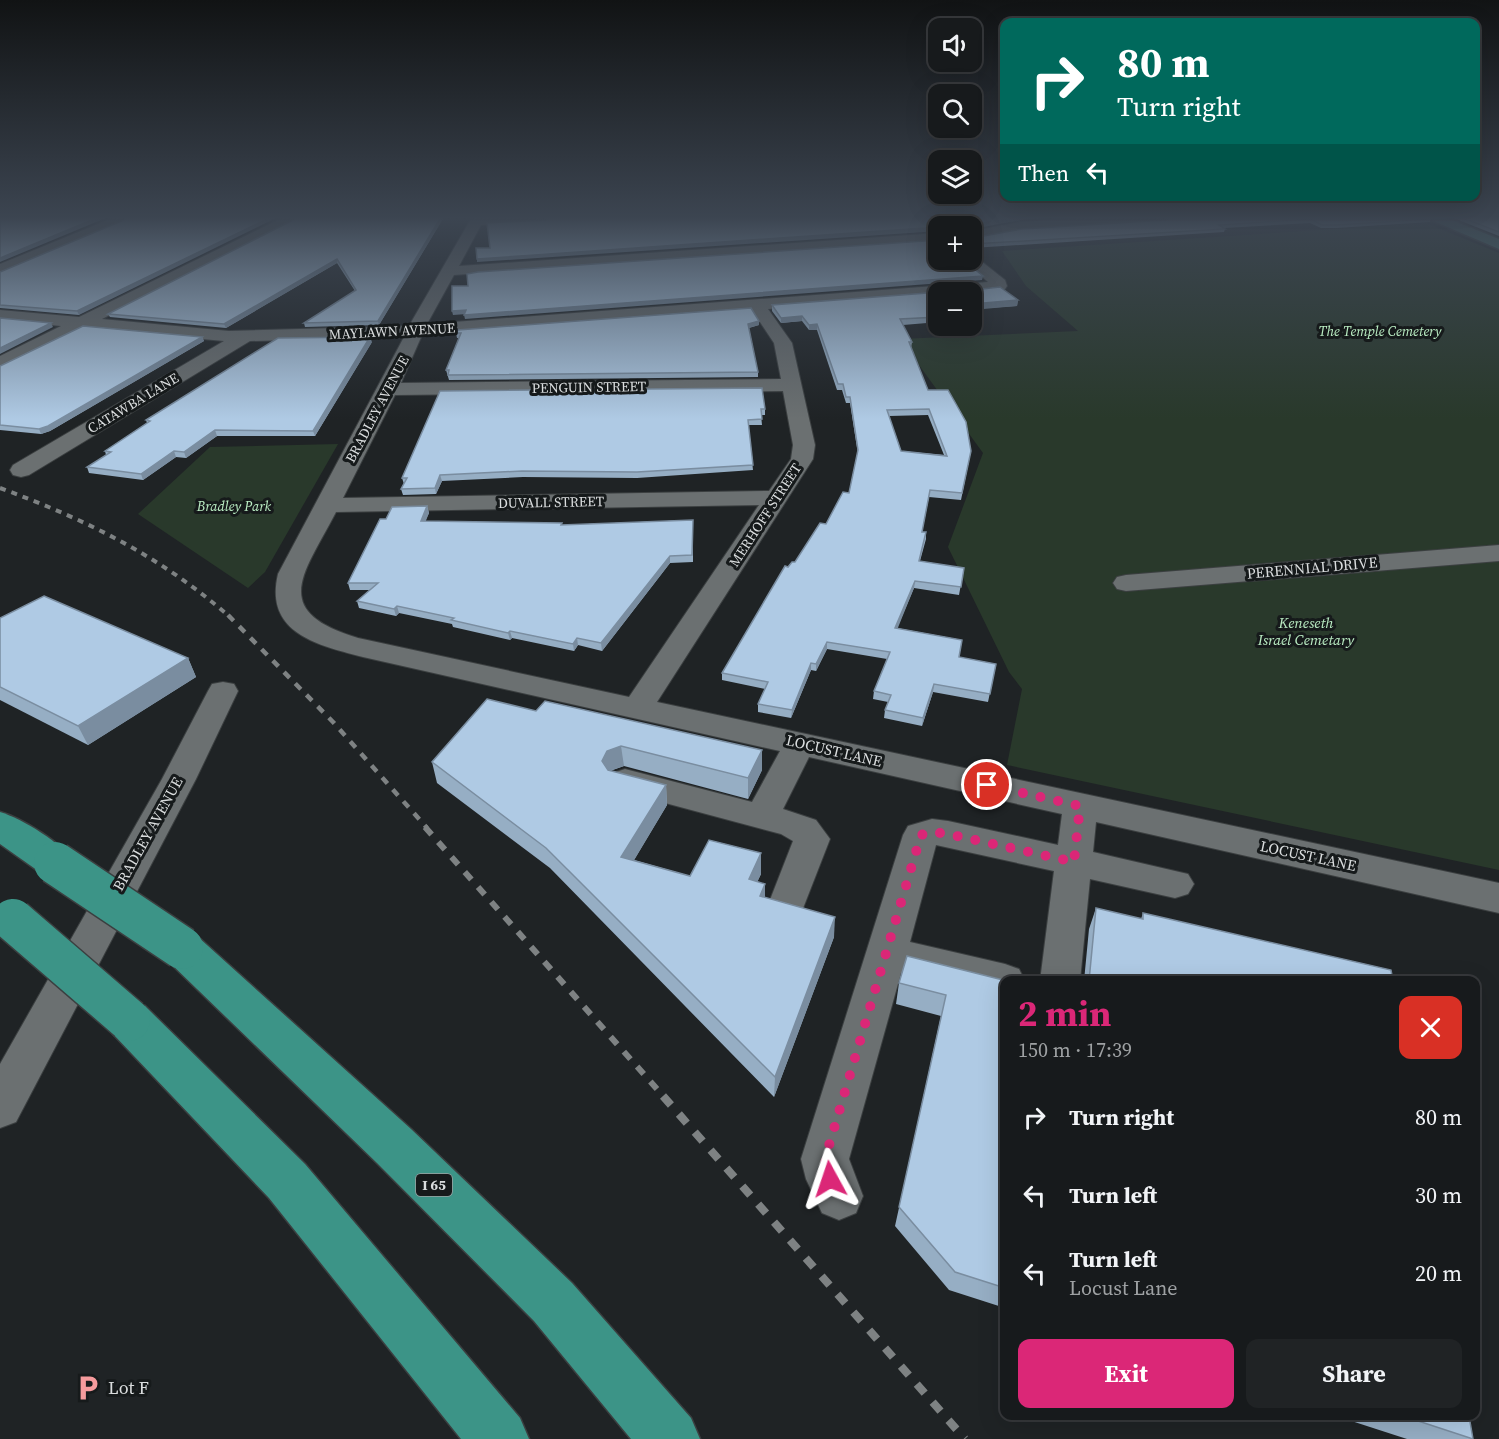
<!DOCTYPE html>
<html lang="en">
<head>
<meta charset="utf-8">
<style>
	:root { --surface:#171a1c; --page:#202325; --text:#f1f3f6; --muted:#9ea1a3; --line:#36383b; --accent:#db2777 }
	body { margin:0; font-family:"Source Serif 4",serif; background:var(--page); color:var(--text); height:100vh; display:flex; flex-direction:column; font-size:22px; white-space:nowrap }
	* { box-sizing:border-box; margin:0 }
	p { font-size:20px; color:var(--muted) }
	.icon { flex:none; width:33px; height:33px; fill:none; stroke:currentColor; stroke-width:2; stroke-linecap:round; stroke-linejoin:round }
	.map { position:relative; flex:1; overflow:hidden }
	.drawer { position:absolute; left:1000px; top:976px; width:480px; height:444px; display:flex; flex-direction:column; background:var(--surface); border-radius:12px; box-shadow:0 6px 24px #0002,0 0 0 2px var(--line) }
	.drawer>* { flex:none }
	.hud { position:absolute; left:1000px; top:18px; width:480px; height:183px; border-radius:12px; box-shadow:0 6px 24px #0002,0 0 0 2px var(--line); background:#00695c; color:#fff; overflow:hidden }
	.controls { position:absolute; left:928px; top:18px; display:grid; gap:12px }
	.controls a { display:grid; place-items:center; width:54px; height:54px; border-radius:12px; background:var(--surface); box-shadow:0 6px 24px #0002,0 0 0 2px var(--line); font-size:30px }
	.pin { position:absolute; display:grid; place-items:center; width:51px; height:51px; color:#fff; margin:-26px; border:3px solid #fff; border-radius:50%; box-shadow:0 2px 6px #0007 }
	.me { position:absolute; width:66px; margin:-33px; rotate:355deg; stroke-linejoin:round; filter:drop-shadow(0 0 4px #0008) }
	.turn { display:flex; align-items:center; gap:21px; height:126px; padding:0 18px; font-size:27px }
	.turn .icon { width:78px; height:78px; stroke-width:2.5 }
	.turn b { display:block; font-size:42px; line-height:51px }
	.then { display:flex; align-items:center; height:57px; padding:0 18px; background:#0003; gap:12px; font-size:22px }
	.round { display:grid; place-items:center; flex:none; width:63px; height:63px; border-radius:12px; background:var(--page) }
	.head { display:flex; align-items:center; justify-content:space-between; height:102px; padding:0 18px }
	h1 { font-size:36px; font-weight:700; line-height:45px; color:var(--accent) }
	.cta { display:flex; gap:12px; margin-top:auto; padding:12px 18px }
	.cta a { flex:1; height:69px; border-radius:12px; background:var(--accent); color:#fff; font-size:24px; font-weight:700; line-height:69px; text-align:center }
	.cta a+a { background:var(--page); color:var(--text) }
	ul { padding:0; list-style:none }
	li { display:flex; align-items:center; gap:18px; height:78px; padding:0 18px }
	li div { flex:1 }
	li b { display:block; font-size:22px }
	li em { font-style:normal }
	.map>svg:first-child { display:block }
	.green { fill:#29392b }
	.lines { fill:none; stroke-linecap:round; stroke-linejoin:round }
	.minor-casing { stroke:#3b3f40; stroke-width:2 }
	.major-casing { stroke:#3b3f40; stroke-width:3 }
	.highway-casing { stroke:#3b3f40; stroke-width:3 }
	.minor { fill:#6b7071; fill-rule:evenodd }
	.major { fill:#4f867e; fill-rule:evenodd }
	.highway { fill:#3c9487; fill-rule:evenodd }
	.rail-far3 { stroke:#7e8283; stroke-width:4; stroke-dasharray:6 6; stroke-linecap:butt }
	.rail-far2 { stroke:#7e8283; stroke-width:4.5; stroke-dasharray:8 8; stroke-linecap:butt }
	.rail-far1 { stroke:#7e8283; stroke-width:6; stroke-dasharray:10 10; stroke-linecap:butt }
	.rail { stroke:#7e8283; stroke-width:8; stroke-dasharray:12 12; stroke-linecap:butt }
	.highway-bridge-casing { stroke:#3b3f40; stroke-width:45; stroke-linecap:butt }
	.highway-bridge { stroke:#3c9487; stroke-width:42 }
	.wall { fill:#96aec4; fill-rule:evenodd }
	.shaded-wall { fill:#7a8da0 }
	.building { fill:#afcae4; stroke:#7a8da0; stroke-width:1.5; fill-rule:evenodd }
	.route { stroke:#db2777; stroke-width:10; stroke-dasharray:0 18 }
	.labels { text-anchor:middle; stroke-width:6; stroke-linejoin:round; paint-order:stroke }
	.far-street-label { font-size:14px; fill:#daddde; stroke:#161a1b }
	.far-park-label { font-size:14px; font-style:italic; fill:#baedc3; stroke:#161a1b }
	.shield { fill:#161a1b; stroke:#9fa2a4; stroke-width:1.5 }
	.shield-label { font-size:14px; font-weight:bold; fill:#daddde }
	.street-label { font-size:15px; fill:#daddde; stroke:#161a1b }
	.park-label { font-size:15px; font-style:italic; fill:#baedc3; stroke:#161a1b }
	.near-poi-label { font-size:18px; fill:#daddde; stroke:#161a1b; text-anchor:start }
</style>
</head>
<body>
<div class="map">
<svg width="1499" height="1439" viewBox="0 0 1499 1439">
	<rect width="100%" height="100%" fill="#1f2325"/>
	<g class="green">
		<polygon points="1426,223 1499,253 1499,870 1007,765 1022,689 1009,672 948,547 983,453 900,339 1078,331 1026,286 1002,251"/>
		<polygon points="338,444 265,572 248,588 138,514 210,447"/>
	</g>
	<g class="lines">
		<defs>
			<g id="minor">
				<polygon points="115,217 135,217 0,274 0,264"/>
				<path d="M284 217H302L102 319 229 331 409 326 472 217H553L546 221 481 225 459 266 939 233V241L454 275 427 324 988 282 963 260H972V256L976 257 1005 280 1007 286 1005 289 972 293 939 292V295L768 309 792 343 815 445 813 459 657 702 1499 883V913L1096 822 1093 852 1188 874 1194 884 1188 894 1175 898 1090 879 1080 981H1040L1054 871 936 845 910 942 1005 964 1019 969 1025 981H1005V998L901 973 849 1159 863 1196 856 1213 839 1220 822 1213 806 1179 801 1159 903 835 908 826 932 819 948 821 1058 845 1062 814 809 757 783 809 816 820 830 839 800 916 787 920 774 916 768 905 793 841 781 834 613 789 608 781 613 773 625 769 752 802 780 751 363 657C317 645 264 633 278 574L404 337 250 341 29 475 21 477 13 475 10 470 13 465 224 341 84 328 0 369V356L61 326 0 320V310L79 317ZM752 310 774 343 781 379 401 383 422 335ZM783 391 793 445 791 459 769 491 343 498 395 395ZM759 505 629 697 358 638C268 611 304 574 336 512Z"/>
				<polygon points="1095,217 1172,217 1165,221 1021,230 972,239 972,231 1021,222"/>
				<polygon points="1499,545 1499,561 1126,591 1117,589 1113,583 1117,577 1126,575"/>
				<polygon points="223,682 234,684 238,691 196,779 16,1122 0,1128 0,1064 162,779 208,691 212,684"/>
			</g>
			<polygon id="major" points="1424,217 1444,217 1499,239 1499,249"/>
			<g id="highway">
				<path d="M0 812C21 818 64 844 74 863L69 873 55 877 41 873 0 844Z"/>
				<polygon points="182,931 197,936 411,1129 572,1283 691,1418 700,1439 631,1439 534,1321 377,1163 167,960 161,948 167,936"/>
				<polygon points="129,1001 145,1006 305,1164 520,1418 529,1439 461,1439 269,1198 113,1034 107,1020 113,1006"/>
			</g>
		</defs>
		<use href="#minor" class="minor-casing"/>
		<use href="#major" class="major-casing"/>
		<use href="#highway" class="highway-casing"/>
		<use href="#minor" class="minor"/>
		<use href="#major" class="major"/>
		<use href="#highway" class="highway"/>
		<path class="rail-far3" d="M0 488C87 520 160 556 230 617"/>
		<polyline class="rail-far2" points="228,615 333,722 427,828"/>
		<polyline class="rail-far1" points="425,827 664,1097"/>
		<polyline class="rail" points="663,1096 965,1439"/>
		<defs>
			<g id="highway-bridge">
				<polyline points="55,863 182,948"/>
				<polyline points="13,920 129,1020"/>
			</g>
		</defs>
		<use href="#highway-bridge" class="highway-bridge-casing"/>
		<use href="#highway-bridge" class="highway-bridge"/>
	</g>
	<g class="wall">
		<polygon points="131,217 79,315 0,308 0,272"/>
		<polygon points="444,217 379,325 305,327 304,323 355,291 337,263 226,328 110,317 108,314"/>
		<polygon points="1451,217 1499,217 1499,236"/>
		<polygon points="1431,219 1430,222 1336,228 1321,228 1310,223 1224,228 1225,229 1224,232 972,248 972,237 973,238 1166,220"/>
		<path d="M1000 287 1018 300 1017 306 972 309 978 315V320H972V292H939V322L903 325 912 342 911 348 928 390H948L956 404 966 422 971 451 961 500 929 497 922 532H926V539L920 561 964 568 959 595 914 588 897 628 962 640 959 657 996 664 988 702 933 692 922 726 884 718 885 710 888 702 873 699 874 691 887 659 827 649 816 671 811 670 791 718 758 712V704L765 689 722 680V673L785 566 788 567 792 562H795L820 523 826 524 843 492 849 493 858 454 850 403H846L842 390H837L817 330H809L802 321 781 323 772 311V305L940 292 942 289 973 290ZM928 415 944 455 901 451 889 416Z"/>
		<polygon points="759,325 749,328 758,372 758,377 449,380 446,370 459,338 457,338 456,333"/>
		<polygon points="202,337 204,341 50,431 41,434 0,430 0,366"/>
		<polygon points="372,342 315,436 217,436 186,458 176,457 143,480 89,473 87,467 106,455 105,451 147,423 146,420"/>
		<polygon points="440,391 765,409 765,415 761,415 762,425 748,425 753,470 637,478 523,477 442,481 436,494 403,495 401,489 404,484 402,478"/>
		<polygon points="427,506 429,513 425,521 562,525 693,520 693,562 670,563 602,651 578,645 574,651 512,638 510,640 453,627 452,624 399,613 396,616 359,608 357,601 370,590 350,590 348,583 386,519"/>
		<polygon points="0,618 188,658 196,677 88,745 0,700"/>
		<polygon points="487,699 762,770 748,799 624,766 610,771 666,785 667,805 634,860 690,876 761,874 757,882 765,884 765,898 834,937 774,1097 550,868 437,783 432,762"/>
		<polygon points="1096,908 1141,919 1143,913 1393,981 1084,981 1089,929"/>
		<polygon points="1005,981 1005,1308 949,1290 895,1226 941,1016 896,1004 899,983"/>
		<polygon points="1336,1416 1469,1416 1473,1439 1407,1439"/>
	</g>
	<g class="shaded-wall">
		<polygon points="99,217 108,217 0,262 0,258"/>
		<polygon points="271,217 278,217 79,315 77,311"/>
		<polygon points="441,217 444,217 379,325 378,321"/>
		<polygon points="1016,217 1057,217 1021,220 972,229 972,225"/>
		<polygon points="939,227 939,231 477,262 477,259"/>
		<polygon points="337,259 337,263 226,328 224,324"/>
		<polygon points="983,276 982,280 465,319 464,315"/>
		<polygon points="1018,300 1017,306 972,310 972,304"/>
		<polygon points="466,310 467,314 453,315 452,311"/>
		<polygon points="802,316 802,321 781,323 781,318"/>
		<polygon points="759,321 759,325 748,328 748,324"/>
		<polygon points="51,323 53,327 0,354 0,348"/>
		<polygon points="817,324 817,330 809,330 809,325"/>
		<polygon points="202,337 204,341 50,431 41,434 39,429"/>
		<polygon points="370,337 372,342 315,436 313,431"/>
		<polygon points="215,430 217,436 186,458 184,452"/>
		<polygon points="174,451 176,457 143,480 141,474"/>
		<polygon points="440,475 442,481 436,494 435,488"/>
		<polygon points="427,506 429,513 423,528 421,521"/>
		<polygon points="670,556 670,563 602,651 601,643"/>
		<polygon points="915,581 914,588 895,635 895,628"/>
		<polygon points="397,606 399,613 396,616 394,609"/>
		<polygon points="510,631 512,638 510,640 508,633"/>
		<polygon points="577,638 578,645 574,651 573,644"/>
		<polygon points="827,642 827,649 816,671 816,664"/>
		<polygon points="188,658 196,677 88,745 78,726"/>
		<polygon points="811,663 811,670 791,718 792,710"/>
		<polygon points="934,684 933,692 922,726 923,718"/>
		<polygon points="621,746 624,766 609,771 602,761 607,751"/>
		<polygon points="762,750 762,770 748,799 748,778"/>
		<polygon points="666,785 667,805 624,877 621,857"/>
		<polygon points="761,853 761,874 749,900 749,879"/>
		<polygon points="765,884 765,904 760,896"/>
		<polygon points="835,917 834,937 774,1097 775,1077"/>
	</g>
	<g class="building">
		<polygon points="0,217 99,217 0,258"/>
		<polygon points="131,217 271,217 77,311 0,305 0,272"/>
		<polygon points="299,217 441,217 378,321 304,323 356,290 337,259 224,324 108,314"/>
		<polygon points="550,217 1016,217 972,225 972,226 939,226 939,227 477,259 476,248 490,248 487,223 546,220"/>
		<polygon points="1171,217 1428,217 1431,219 1337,225 1322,225 1311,219 1219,225 1225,229 972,244 972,237 973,238 1022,229 1166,220"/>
		<polygon points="1461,217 1499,217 1499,232"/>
		<polygon points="939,240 939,260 963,260 983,276 464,315 466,310 452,311 452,286 468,286 467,274 478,272"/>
		<path d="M1000 287 1018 300 972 304V292H939V317L900 319 912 342H909L928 390H948L956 404 966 422 971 451 962 493 930 490 922 532H926L919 561 964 568 961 587 915 581 895 628 962 640 959 657 996 664 990 694 934 684 923 718 885 710 891 695 874 691 890 652 827 642 816 664 811 663 792 710 758 704 768 682 722 673 785 566 788 567 792 562H795L820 523 826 524 843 492 849 493 858 450 850 397H846L843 384H838L817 324 809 325 802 316 781 318 772 305 940 292 942 289 973 290ZM929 409 947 456 901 451 887 410Z"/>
		<polygon points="751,308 759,321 748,324 758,372 448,375 449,370 446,370 461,333 456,333 458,330"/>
		<polygon points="972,309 978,315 972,315"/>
		<polygon points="0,318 51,323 0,348"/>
		<polygon points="83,326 202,337 48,426 39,429 0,425 0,366"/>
		<polygon points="370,337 313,431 215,430 184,452 174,451 141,474 87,467 111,452 105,451 150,421 146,420 278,338"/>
		<polygon points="762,388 765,409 761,409 762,419 748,420 753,465 637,472 522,471 440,475 435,488 401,489 407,478 402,478 440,391"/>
		<polygon points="427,506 421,521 562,523 561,525 693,520 692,555 670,556 601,643 577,638 573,644 510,631 508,633 451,620 454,618 397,606 394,609 357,601 378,583 348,583 380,519 386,519 392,507"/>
		<polygon points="44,596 188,658 78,726 0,687 0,618"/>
		<polygon points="487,699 536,711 545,701 762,750 748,778 621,746 607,751 602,761 608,770 666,785 621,857 690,876 709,840 761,853 749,879 765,884 760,896 835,917 775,1077 546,848 432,762"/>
		<polygon points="1096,908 1143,919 1143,913 1391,970 1393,981 1089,981"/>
		<polygon points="907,956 1007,981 1005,981 1005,1288 955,1272 899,1207 946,995 899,983"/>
		<polygon points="1403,1416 1469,1416 1473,1439"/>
	</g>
	<linearGradient id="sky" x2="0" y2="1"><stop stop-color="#111314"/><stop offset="0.52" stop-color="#3c4551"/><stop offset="1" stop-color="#3c4551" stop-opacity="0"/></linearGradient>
	<rect width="1499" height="419" fill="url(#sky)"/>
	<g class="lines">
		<polyline class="route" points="830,1179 825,1159 921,835 932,832 948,834 1074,862 1080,806 987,785"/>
	</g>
	<defs>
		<symbol id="parking-bare" viewBox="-9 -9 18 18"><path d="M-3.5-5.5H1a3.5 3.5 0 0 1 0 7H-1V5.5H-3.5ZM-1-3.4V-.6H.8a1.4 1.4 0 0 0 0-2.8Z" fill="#f59b9d" stroke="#161a1b" stroke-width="2.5" paint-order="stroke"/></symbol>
	</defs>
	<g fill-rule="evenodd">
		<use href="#parking-bare" x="69" y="1369" width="38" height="38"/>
	</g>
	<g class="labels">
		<g class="far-street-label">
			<text transform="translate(392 331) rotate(-3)" y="5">MAYLAWN AVENUE</text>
			<text transform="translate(589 387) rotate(-1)" y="5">PENGUIN STREET</text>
			<text transform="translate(133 403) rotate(-31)" y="5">CATAWBA LANE</text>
			<text transform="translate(377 409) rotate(-62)" y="5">BRADLEY AVENUE</text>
			<text transform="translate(551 502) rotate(-1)" y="5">DUVALL STREET</text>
			<text transform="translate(765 515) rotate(-57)" y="5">MERHOFF STREET</text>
		</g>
		<g class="far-park-label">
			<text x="1380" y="336">The Temple Cemetery</text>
			<text x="234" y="511">Bradley Park</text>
		</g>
		<rect class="shield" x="416" y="1174" width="36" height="22" rx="4.5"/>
		<g class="shield-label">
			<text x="434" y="1190">I 65</text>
		</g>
		<g class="street-label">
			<text transform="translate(1312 568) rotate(-5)" y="5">PERENNIAL DRIVE</text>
			<text transform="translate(834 751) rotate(13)" y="5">LOCUST LANE</text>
			<text transform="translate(148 834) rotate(-61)" y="5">BRADLEY AVENUE</text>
			<text transform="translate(1308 856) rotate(12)" y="5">LOCUST LANE</text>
		</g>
		<g class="park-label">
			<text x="1306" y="628">Keneseth<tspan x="1306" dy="17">Israel Cemetary</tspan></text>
		</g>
		<g class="near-poi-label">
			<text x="108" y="1394">Lot F</text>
		</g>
	</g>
</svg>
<div class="controls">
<a><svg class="icon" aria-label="sound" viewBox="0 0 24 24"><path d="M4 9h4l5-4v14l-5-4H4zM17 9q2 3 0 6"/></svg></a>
<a><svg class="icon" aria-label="search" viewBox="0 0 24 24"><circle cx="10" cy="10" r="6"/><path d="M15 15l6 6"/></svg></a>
<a><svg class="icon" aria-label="layers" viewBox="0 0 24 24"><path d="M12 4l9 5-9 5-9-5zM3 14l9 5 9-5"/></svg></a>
<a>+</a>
<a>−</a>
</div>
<div class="pin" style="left:987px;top:785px;background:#d93025"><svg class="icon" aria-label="arrive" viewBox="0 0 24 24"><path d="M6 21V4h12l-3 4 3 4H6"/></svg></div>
<svg class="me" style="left:830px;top:1179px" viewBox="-20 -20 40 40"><path d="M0-17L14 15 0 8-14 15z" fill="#db2777" stroke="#fff" stroke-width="4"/></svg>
<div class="hud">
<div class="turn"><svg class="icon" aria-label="right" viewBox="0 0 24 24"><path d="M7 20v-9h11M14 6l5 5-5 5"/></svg><div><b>80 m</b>Turn right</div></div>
<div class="then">Then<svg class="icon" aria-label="left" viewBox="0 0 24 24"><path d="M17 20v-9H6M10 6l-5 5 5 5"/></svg></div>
</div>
<section class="drawer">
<div class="head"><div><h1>2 min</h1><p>150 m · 17:39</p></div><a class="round" style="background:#d93025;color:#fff"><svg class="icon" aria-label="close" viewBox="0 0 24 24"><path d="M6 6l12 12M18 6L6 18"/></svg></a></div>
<ul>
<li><svg class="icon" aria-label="right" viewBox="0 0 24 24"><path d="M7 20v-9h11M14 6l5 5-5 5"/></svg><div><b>Turn right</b></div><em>80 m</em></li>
<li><svg class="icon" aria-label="left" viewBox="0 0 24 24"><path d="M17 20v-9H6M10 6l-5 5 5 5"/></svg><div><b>Turn left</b></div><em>30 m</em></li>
<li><svg class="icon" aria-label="left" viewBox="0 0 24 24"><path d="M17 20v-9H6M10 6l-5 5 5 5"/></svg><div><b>Turn left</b><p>Locust Lane</p></div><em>20 m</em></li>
</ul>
<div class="cta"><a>Exit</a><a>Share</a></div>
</section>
</div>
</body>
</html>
